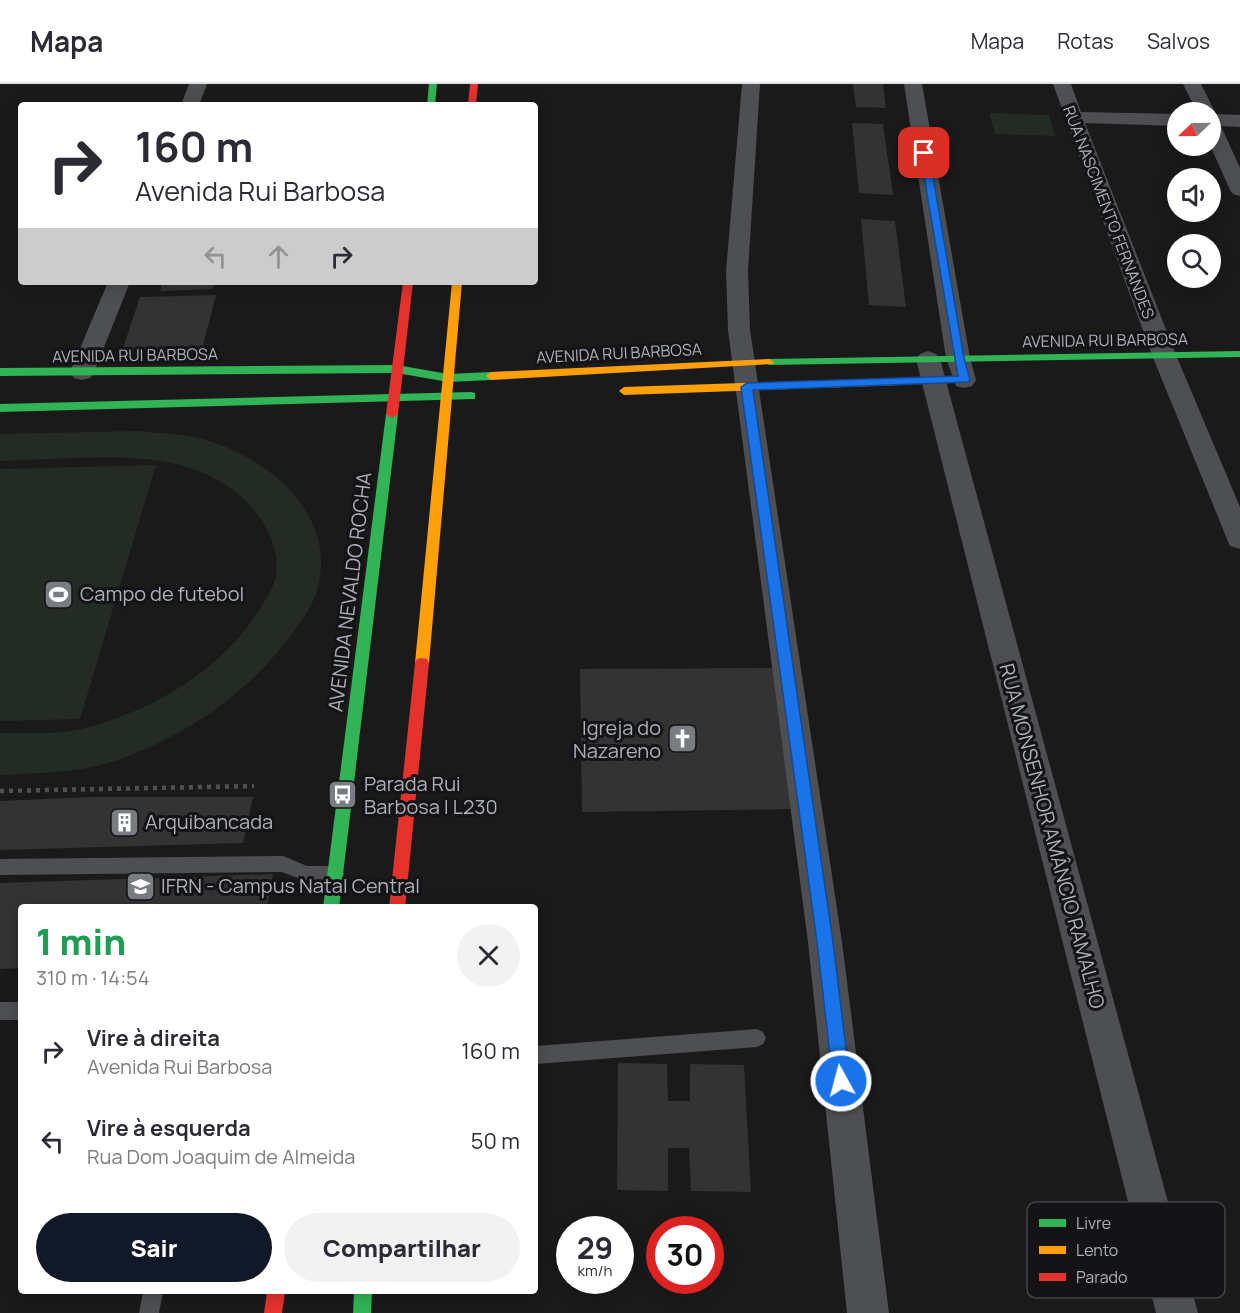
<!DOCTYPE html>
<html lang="pt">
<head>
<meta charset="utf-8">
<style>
	:root { --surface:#fff; --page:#f2f2f3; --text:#2b2b33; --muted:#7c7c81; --line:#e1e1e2; --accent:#111827 }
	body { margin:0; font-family:Manrope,sans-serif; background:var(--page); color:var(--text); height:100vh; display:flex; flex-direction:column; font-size:22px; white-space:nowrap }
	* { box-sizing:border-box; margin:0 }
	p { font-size:20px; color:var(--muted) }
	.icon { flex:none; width:33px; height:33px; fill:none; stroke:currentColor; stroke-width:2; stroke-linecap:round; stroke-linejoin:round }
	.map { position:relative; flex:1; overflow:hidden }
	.sheet { position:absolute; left:18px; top:820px; width:520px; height:390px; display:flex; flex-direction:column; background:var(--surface); border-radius:6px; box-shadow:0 3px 15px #0003 }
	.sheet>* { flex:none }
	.banner { position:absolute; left:18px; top:18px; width:520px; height:183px; border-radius:6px; box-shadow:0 3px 15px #0003; background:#fff; color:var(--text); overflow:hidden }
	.needle { width:39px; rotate:248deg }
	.tools { position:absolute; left:1167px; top:18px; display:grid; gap:12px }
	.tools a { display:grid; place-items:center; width:54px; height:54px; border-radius:50%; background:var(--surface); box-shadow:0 3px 15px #0003; font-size:30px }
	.speed { position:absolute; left:556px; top:1132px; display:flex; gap:12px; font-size:30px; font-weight:700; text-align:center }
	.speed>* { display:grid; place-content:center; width:78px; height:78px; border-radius:50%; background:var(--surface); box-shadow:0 3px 15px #0003; line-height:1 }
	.speed small { font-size:15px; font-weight:400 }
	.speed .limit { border:9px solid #d22; background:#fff; color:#111 }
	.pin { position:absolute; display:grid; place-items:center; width:51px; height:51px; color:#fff; margin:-26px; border-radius:12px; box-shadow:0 3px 9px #0006 }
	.me { position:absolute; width:66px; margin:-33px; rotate:353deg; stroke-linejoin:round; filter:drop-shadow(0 0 4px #0008) }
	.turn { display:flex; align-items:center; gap:21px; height:126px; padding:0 18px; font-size:27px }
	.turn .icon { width:78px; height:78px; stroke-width:2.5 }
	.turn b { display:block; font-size:42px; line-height:51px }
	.lanes { display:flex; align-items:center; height:57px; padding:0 18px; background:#0003; justify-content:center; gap:30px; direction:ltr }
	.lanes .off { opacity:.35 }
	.round { display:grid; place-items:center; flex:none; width:63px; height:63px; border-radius:32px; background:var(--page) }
	.overview { display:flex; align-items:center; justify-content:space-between; height:102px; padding:0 18px }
	h1 { font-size:36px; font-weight:800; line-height:45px; color:#1e9e55 }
	.action { display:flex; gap:12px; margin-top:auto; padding:12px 18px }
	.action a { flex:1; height:69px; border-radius:36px; background:var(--accent); color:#fff; font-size:24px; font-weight:800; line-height:69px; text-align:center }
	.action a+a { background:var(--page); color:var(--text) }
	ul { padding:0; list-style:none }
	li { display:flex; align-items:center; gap:18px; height:90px; padding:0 18px }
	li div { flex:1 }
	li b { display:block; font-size:22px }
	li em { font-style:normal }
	header { display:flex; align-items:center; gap:36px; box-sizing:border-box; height:84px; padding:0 30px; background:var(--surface); border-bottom:2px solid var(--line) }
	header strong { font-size:28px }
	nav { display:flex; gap:33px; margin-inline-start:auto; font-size:21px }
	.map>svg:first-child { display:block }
	.green { fill:#242a24 }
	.building { fill:#333334 }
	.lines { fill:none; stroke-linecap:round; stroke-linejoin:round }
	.path { stroke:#505153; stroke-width:4.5; stroke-dasharray:4 5; stroke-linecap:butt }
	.lane { fill:#4e4f52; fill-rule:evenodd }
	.street { fill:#4e4f52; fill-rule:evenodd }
	.fast { fill:#30b455; fill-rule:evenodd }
	.slow { fill:#ff9f0a; fill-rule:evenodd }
	.jam { fill:#e5322d; fill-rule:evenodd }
	.route { fill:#1a73e8; stroke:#114b97; stroke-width:1.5 }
	.labels { text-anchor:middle; stroke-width:6; stroke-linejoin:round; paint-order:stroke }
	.far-street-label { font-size:16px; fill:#acb0b9; stroke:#141416 }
	.street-label { font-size:20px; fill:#acb0b9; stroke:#141416 }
	.poi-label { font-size:20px; fill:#acb0b9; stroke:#141416; text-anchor:start }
	.key { fill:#141416; stroke:#424347; stroke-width:1.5 }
	.key-label { font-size:16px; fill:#acb0b9 }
</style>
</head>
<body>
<header>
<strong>Mapa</strong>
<nav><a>Mapa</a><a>Rotas</a><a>Salvos</a></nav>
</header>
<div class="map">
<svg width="1240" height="1229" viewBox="0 0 1240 1229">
	<rect width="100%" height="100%" fill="#1a1a1a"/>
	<g class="green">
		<polygon points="989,29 1049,31 1055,52 995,50"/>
		<path d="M139 347C161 349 184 350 206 356 270 375 336 430 318 503 315 518 303 535 294 547 252 606 193 647 126 673 85 689 43 689 0 691V649C21 649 43 650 64 648 90 645 118 634 142 624 192 601 237 565 264 518 270 508 277 496 277 484 277 468 271 451 262 437 246 411 219 394 190 384 135 366 58 376 0 377V350Z"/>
		<polygon points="156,381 80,635 0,637 0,385"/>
	</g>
	<g class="building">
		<polygon points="853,0 883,0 886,24 856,23"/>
		<polygon points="852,39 883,40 893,111 859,109"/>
		<polygon points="861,135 895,137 906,223 869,221"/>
		<polygon points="163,198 215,198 213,205 160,207"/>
		<polygon points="216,211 202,265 122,267 140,213"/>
		<polygon points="774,584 792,725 582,728 580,585"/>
		<polygon points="92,713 253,713 243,759 0,766 0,717"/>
		<polygon points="273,790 267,824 21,824 21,884 0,885 0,799"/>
		<polygon points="618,979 667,980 668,1017 690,1017 690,980 744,981 751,1108 691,1107 689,1064 668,1064 668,1107 617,1106"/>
	</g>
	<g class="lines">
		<polyline class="path" points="0,707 254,702"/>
		<g class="lane">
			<path d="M283 772 307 782H336L342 784 344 790 342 796C322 803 301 796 282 788L0 791V775Z"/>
			<rect x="0" y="918" width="21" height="18"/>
			<polygon points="757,945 763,948 766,954 763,960 757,963 536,980 536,962"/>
			<polygon points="143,1208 163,1208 159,1229 139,1229"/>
		</g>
		<g class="street">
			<polygon points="189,0 207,0 199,21 181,21"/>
			<polygon points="742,0 760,0 748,187 750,246 842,858 889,1229 847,1229 808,858 728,246 726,187"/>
			<polygon points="904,0 922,0 970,274 976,296 972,302 964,304 956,302 946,274"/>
			<polygon points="1053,0 1071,0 1081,28 1178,30 1178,42 1085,39 1176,271 1240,423 1240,465 1230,462 1227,455 1152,271"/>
			<polygon points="1183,0 1201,0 1215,28 1214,30 1240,31 1240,43 1221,42 1240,84 1240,112 1233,110 1230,106 1210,61 1210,28 1197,28"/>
			<polygon points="108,198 130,198 94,288 90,294 82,296 74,294 70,288"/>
			<polygon points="928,267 936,270 940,275 1198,1229 1156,1229 916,275 920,270"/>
		</g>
		<g class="fast">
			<polygon points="429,0 437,0 435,21 427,21"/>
			<polygon points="1240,267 1240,273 769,281 764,278 769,275"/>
			<polygon points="397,281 448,290 491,288 496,292 491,296 448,298 397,289 0,292 0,284"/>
			<polygon points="471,308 475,309 475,315 0,328 0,320"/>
			<polygon points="392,326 398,330 339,824 323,824 386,330"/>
			<polygon points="354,1208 372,1208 371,1229 353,1229"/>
		</g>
		<g class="slow">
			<polygon points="452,198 462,198 429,579 427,583 417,583 415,579"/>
			<polygon points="769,275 774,278 773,280 491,296 486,292 491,288"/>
			<polygon points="896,294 901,298 900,301 624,311 619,307 624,303"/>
		</g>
		<g class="jam">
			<polygon points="470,0 478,0 476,21 468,21"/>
			<polygon points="403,198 413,198 398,330 392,334 386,330"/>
			<polygon points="422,574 427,575 429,579 405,824 389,824 415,579 417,575"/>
			<polygon points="267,1208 285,1208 282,1229 264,1229"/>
		</g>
	</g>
	<polygon class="route" points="924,66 929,69 964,274 970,296 968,298 753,306 833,858 850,997 847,1003 841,1005 835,1003 833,997 817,858 741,303 747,299 958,292 920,69"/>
	<defs>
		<symbol id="stadium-square" viewBox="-11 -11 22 22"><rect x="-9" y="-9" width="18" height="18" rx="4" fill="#797c81" stroke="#141416"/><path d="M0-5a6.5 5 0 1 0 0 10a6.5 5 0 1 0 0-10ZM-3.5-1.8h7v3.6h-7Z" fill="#fff"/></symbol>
		<symbol id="church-square" viewBox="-11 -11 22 22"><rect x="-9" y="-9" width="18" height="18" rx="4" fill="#797c81" stroke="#141416"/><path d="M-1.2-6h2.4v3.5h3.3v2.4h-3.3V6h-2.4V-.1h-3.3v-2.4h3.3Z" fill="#fff"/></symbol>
		<symbol id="bus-square" viewBox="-11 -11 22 22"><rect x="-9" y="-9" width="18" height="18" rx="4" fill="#797c81" stroke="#141416"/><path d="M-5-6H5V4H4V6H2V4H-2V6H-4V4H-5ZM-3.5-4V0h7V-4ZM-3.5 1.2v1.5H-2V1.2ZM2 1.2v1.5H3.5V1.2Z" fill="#fff"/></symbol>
		<symbol id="building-square" viewBox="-11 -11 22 22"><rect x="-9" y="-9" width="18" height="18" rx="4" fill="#797c81" stroke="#141416"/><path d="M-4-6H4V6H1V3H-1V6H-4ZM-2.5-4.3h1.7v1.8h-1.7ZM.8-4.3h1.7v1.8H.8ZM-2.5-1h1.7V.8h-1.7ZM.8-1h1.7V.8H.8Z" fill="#fff"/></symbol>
		<symbol id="university-square" viewBox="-11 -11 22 22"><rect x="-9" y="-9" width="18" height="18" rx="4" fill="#797c81" stroke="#141416"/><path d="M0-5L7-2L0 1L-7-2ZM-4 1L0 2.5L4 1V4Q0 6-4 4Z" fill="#fff"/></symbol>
	</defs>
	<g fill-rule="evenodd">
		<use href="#stadium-square" x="42" y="494" width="33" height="33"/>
		<use href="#church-square" x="666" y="638" width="33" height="33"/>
		<use href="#bus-square" x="326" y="694" width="33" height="33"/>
		<use href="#building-square" x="108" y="722" width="33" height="33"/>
		<use href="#university-square" x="124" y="786" width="33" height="33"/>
	</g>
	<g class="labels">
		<g class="far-street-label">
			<text transform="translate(1109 128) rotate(69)" y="6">RUA NASCIMENTO FERNANDES</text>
			<text transform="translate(1105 256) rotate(-1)" y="6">AVENIDA RUI BARBOSA</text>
			<text transform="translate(619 269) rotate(-3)" y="6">AVENIDA RUI BARBOSA</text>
			<text transform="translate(135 271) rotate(-1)" y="6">AVENIDA RUI BARBOSA</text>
		</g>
		<g class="street-label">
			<text transform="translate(350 508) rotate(-83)" y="7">AVENIDA NEVALDO ROCHA</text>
			<text transform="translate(1052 752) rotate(75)" y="7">RUA MONSENHOR AMÂNCIO RAMALHO</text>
		</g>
		<g class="poi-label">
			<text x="80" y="517">Campo de futebol</text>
			<text x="661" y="651" text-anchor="end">Igreja do<tspan x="661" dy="23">Nazareno</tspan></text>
			<text x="364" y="707">Parada Rui<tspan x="364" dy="23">Barbosa | L230</tspan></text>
			<text x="145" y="745">Arquibancada</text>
			<text x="161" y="809">IFRN - Campus Natal Central</text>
		</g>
	</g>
	<rect x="1027" y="1118" width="198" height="96" rx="9" class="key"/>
	<rect x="1039" y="1135" width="27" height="8" fill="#30b455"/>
	<rect x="1039" y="1162" width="27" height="8" fill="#ff9f0a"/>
	<rect x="1039" y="1189" width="27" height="8" fill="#e5322d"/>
	<g class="key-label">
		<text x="1076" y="1145">Livre</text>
		<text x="1076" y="1172">Lento</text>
		<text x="1076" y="1199">Parado</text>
	</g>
</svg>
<div class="tools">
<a><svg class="needle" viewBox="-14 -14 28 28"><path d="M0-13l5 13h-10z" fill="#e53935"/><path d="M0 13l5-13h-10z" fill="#7c7c81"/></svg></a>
<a><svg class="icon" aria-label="sound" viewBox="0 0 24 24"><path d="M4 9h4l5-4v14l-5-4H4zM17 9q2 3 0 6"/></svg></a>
<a><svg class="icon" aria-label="search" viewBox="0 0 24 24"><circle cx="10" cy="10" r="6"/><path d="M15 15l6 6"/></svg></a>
</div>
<div class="speed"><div>29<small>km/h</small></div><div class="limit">30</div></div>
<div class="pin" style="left:924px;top:69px;background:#d93025"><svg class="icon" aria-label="arrive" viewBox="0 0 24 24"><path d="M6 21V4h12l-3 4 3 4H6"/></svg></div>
<svg class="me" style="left:841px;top:997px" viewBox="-20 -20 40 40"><circle r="17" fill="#1a73e8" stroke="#fff" stroke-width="3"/><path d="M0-11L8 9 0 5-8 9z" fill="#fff"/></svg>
<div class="banner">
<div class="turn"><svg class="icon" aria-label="right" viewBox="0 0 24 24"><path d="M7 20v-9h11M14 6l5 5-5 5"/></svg><div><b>160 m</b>Avenida Rui Barbosa</div></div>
<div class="lanes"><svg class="icon off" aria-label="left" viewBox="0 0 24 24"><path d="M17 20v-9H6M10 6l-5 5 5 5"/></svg><svg class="icon off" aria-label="ahead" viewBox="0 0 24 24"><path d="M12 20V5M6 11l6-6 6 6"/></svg><svg class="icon" aria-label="right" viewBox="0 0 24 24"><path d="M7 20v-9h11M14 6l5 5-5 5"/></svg></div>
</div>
<section class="sheet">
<div class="overview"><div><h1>1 min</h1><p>310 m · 14:54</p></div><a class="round"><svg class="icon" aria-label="close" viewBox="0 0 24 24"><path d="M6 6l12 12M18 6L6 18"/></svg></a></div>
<ul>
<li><svg class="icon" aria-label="right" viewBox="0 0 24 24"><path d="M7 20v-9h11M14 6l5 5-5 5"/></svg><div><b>Vire à direita</b><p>Avenida Rui Barbosa</p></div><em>160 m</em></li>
<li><svg class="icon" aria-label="left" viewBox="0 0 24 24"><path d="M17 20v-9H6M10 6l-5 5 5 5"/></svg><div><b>Vire à esquerda</b><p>Rua Dom Joaquim de Almeida</p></div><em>50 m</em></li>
</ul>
<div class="action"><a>Sair</a><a>Compartilhar</a></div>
</section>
</div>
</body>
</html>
